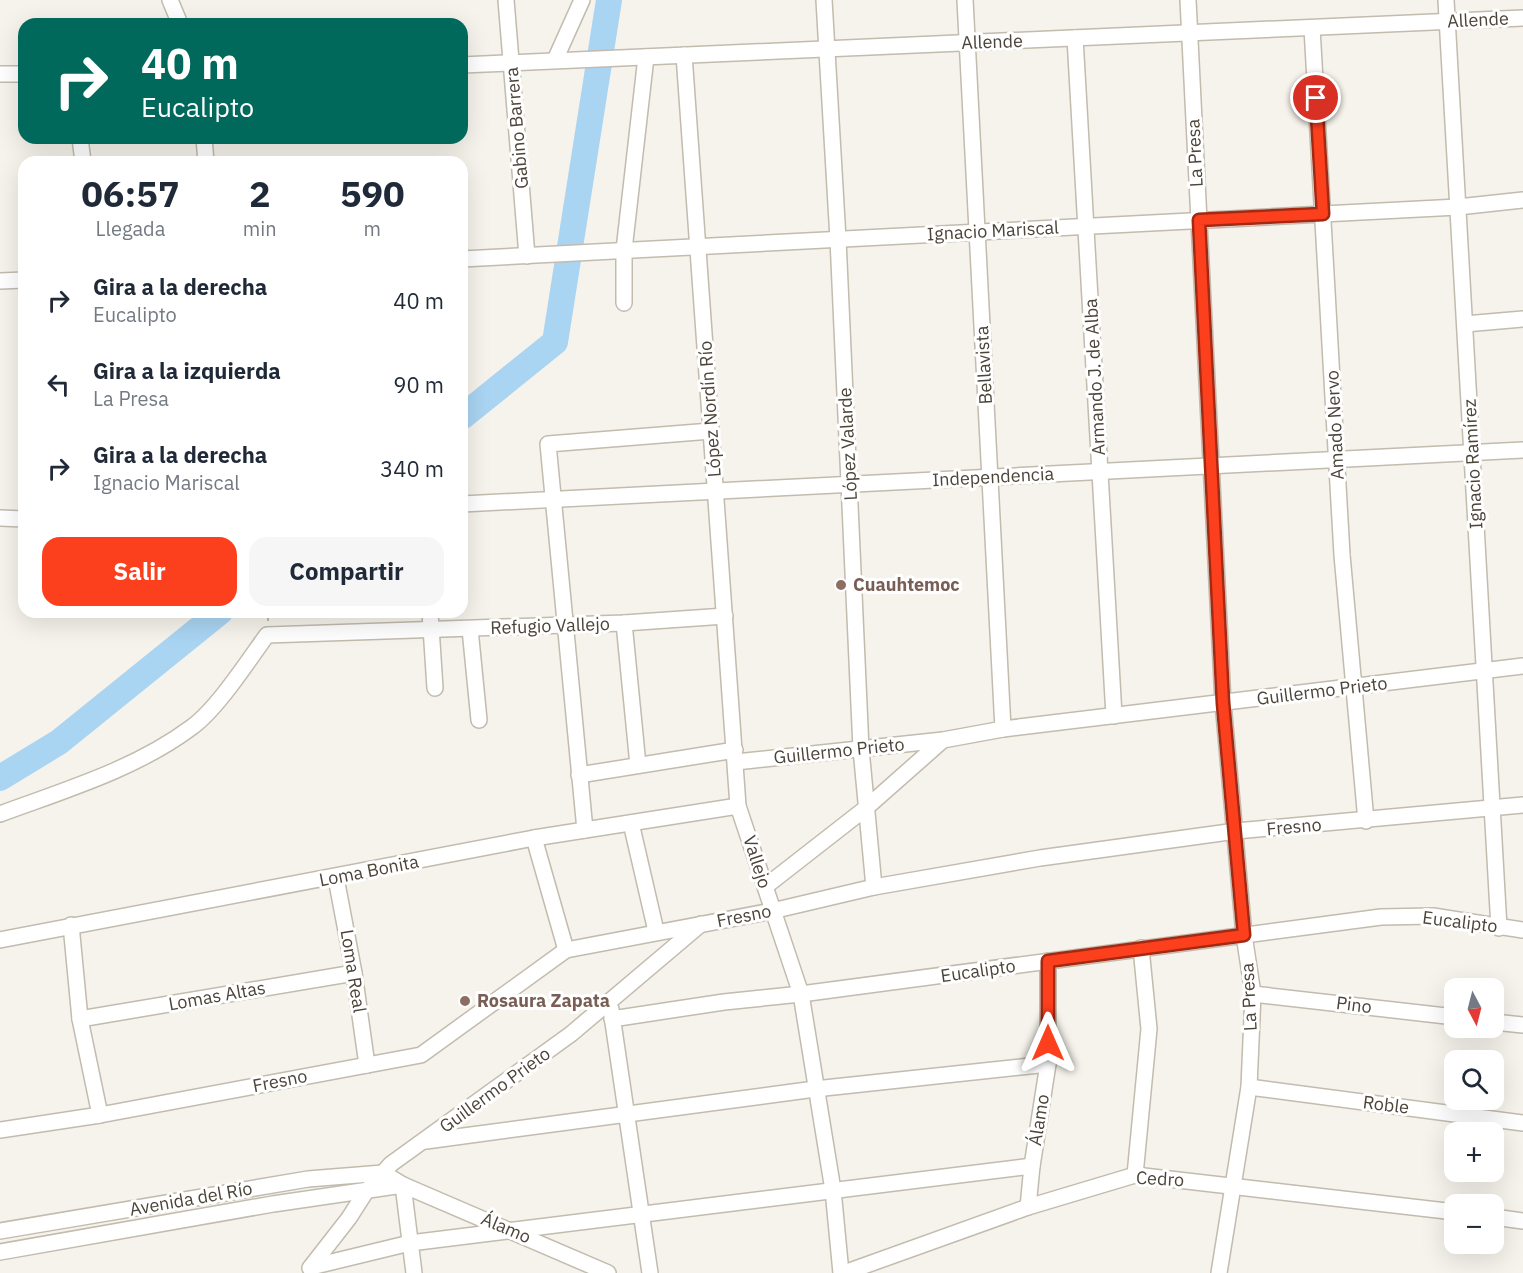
<!DOCTYPE html>
<html lang="es">
<head>
<meta charset="utf-8">
<style>
	:root { --surface:#fff; --page:#f6f6f7; --text:#1f2937; --muted:#747a83; --accent:#fc3f1d }
	body { margin:0; font-family:"IBM Plex Sans",sans-serif; background:var(--page); color:var(--text); height:100vh; display:flex; flex-direction:column; font-size:22px; white-space:nowrap }
	* { box-sizing:border-box; margin:0 }
	p { font-size:20px; color:var(--muted) }
	.icon { flex:none; width:33px; height:33px; fill:none; stroke:currentColor; stroke-width:2; stroke-linecap:round; stroke-linejoin:round }
	.map { position:relative; flex:1; overflow:hidden }
	.details { position:absolute; left:18px; top:156px; width:450px; height:462px; display:flex; flex-direction:column; background:var(--surface); border-radius:18px; box-shadow:0 6px 24px #0002 }
	.details>* { flex:none }
	.hud { position:absolute; left:18px; top:18px; width:450px; height:126px; border-radius:18px; box-shadow:0 6px 24px #0002; background:#00695c; color:#fff; overflow:hidden }
	.needle { width:39px; rotate:173deg }
	.buttons { position:absolute; left:1444px; top:978px; display:grid; gap:12px }
	.buttons a { display:grid; place-items:center; width:60px; height:60px; border-radius:12px; background:var(--surface); box-shadow:0 6px 24px #0002; font-size:30px }
	.pin { position:absolute; display:grid; place-items:center; width:51px; height:51px; color:#fff; margin:-26px; border:3px solid #fff; border-radius:50%; box-shadow:0 2px 6px #0007 }
	.me { position:absolute; width:66px; margin:-33px; rotate:0deg; stroke-linejoin:round; filter:drop-shadow(0 0 4px #0008) }
	.turn { display:flex; align-items:center; gap:21px; height:126px; padding:0 24px; font-size:27px }
	.turn .icon { width:78px; height:78px; stroke-width:2.5 }
	.turn b { display:block; font-size:42px; line-height:51px }
	.eta { display:flex; justify-content:space-evenly; align-items:center; height:102px; text-align:center }
	.eta b { font-size:36px; font-weight:800; line-height:42px }
	.cta { display:flex; gap:12px; margin-top:auto; padding:12px 24px }
	.cta a { flex:1; height:69px; border-radius:18px; background:var(--accent); color:#fff; font-size:24px; font-weight:800; line-height:69px; text-align:center }
	.cta a+a { background:var(--page); color:var(--text) }
	ul { padding:0; list-style:none }
	li { display:flex; align-items:center; gap:18px; height:84px; padding:0 24px }
	li div { flex:1 }
	li b { display:block; font-size:22px }
	li em { font-style:normal }
	.map>svg:first-child { display:block }
	.lines { fill:none; stroke-linecap:round; stroke-linejoin:round }
	.river { stroke:#a9d4f2; stroke-width:26 }
	.street-casing { stroke:#c2bbae; stroke-width:18 }
	.path { stroke:#c4b79f; stroke-width:2; stroke-dasharray:3 3; stroke-linecap:butt }
	.street { stroke:#fff; stroke-width:15 }
	.route-casing { stroke:#a42913; stroke-width:15 }
	.route { stroke:#fc3f1d; stroke-width:10 }
	.education-dot { fill:#8d6e63; stroke:#fff; stroke-width:2 }
	.labels { text-anchor:middle; stroke-width:6; stroke-linejoin:round; paint-order:stroke }
	.street-label { font-size:18px; fill:#4b4439; stroke:#fff }
	.education-label { font-size:18px; font-weight:bold; fill:#785e54; stroke:#fff; text-anchor:start }
</style>
</head>
<body>
<div class="map">
<svg width="1523" height="1273" viewBox="0 0 1523 1273">
	<rect width="100%" height="100%" fill="#f6f3ec"/>
	<g class="lines">
		<g class="river">
			<polyline points="462,417 555,342 609,0"/>
			<polyline points="0,778 59,742 220,612"/>
		</g>
		<defs>
			<g id="street">
				<polyline points="170,0 180,24"/>
				<polyline points="506,0 527,256"/>
				<polyline points="824,0 838,239 861,749 874,887"/>
				<polyline points="965,0 1003,729"/>
				<polyline points="1188,0 1223,703 1244,935 1253,994 1249,1087 1219,1273"/>
				<polyline points="1446,0 1499,928"/>
				<polyline points="1312,28 1342,555 1366,821"/>
				<polyline points="1075,38 1114,716"/>
				<polyline points="684,55 738,806 801,994 833,1190 841,1273"/>
				<polyline points="555,60 582,0"/>
				<polyline points="462,65 1523,18"/>
				<polyline points="0,74 24,74"/>
				<polyline points="80,138 83,162"/>
				<polyline points="204,138 206,162"/>
				<polyline points="462,259 1458,207 1523,200"/>
				<polyline points="0,281 24,280"/>
				<polyline points="624,303 624,250 646,57"/>
				<polyline points="1465,324 1523,319"/>
				<polyline points="462,504 1523,450"/>
				<polyline points="0,518 24,519"/>
				<polyline points="430,612 435,688"/>
				<polyline points="624,623 638,765"/>
				<polyline points="470,629 479,720"/>
				<polyline points="736,762 943,740 1003,729 1523,666"/>
				<polyline points="579,775 735,750"/>
				<path d="M0 814C65 790 136 769 192 727 217 709 248 661 267 635L624 623 725 616"/>
				<polyline points="631,823 656,931"/>
				<polyline points="585,830 548,444 711,431"/>
				<polyline points="534,838 566,950"/>
				<polyline points="336,878 354,973 367,1065"/>
				<polyline points="766,886 866,808 943,740"/>
				<polyline points="71,925 80,1019 100,1115"/>
				<polyline points="0,940 534,838 738,806"/>
				<polyline points="1253,994 1455,1017"/>
				<polyline points="611,1009 650,1273"/>
				<polyline points="80,1019 354,973"/>
				<polyline points="612,1019 724,1002 801,994 1381,917 1433,916 1523,930"/>
				<polyline points="1494,1022 1523,1025"/>
				<polyline points="1249,1087 1523,1123"/>
				<polyline points="0,1130 100,1115 421,1055 566,950 772,911 874,887 1040,858 1236,831 1523,805"/>
				<polyline points="426,1141 815,1089 1048,1064"/>
				<polyline points="1135,1175 1149,1029 1141,948"/>
				<polyline points="403,1185 414,1273"/>
				<polyline points="1028,1207 1032,1166 1048,1064 1048,961"/>
				<polyline points="1494,1217 1523,1221"/>
				<polyline points="0,1231 308,1179 383,1173 403,1185 608,1273"/>
				<polyline points="0,1252 273,1204 403,1185"/>
				<polyline points="311,1267 410,1243 1032,1166"/>
				<polyline points="310,1268 349,1218 365,1193 391,1164 571,1034 701,924"/>
				<polyline points="844,1273 1028,1207 1135,1175 1455,1212"/>
			</g>
		</defs>
		<use href="#street" class="street-casing"/>
		<polyline class="path" points="268,621 268,612"/>
		<use href="#street" class="street"/>
	</g>
	<g class="lines">
		<defs>
			<polyline id="route" points="1048,1043 1048,961 1244,935 1223,703 1199,220 1323,214 1316,98"/>
		</defs>
		<use href="#route" class="route-casing"/>
		<use href="#route" class="route"/>
	</g>
	<g class="education-dot">
		<circle cx="841" cy="585" r="6"/>
		<circle cx="465" cy="1001" r="6"/>
	</g>
	<g class="labels">
		<g class="street-label">
			<text transform="translate(1478 20) rotate(-3)" y="6">Allende</text>
			<text transform="translate(992 42) rotate(-2)" y="6">Allende</text>
			<text transform="translate(517 128) rotate(-95)" y="6">Gabino Barrera</text>
			<text transform="translate(1195 153) rotate(-93)" y="6">La Presa</text>
			<text transform="translate(993 231) rotate(-3)" y="6">Ignacio Mariscal</text>
			<text transform="translate(984 365) rotate(-93)" y="6">Bellavista</text>
			<text transform="translate(1095 377) rotate(-93)" y="6">Armando J. de Alba</text>
			<text transform="translate(710 409) rotate(-94)" y="6">López Nordín Río</text>
			<text transform="translate(1335 425) rotate(-93)" y="6">Amado Nervo</text>
			<text transform="translate(848 444) rotate(-93)" y="6">López Valarde</text>
			<text transform="translate(1473 464) rotate(-93)" y="6">Ignacio Ramírez</text>
			<text transform="translate(993 477) rotate(-3)" y="6">Independencia</text>
			<text transform="translate(550 626) rotate(-2)" y="6">Refugio Vallejo</text>
			<text transform="translate(1322 691) rotate(-7)" y="6">Guillermo Prieto</text>
			<text transform="translate(839 751) rotate(-6)" y="6">Guillermo Prieto</text>
			<text transform="translate(1294 827) rotate(-5)" y="6">Fresno</text>
			<text transform="translate(757 862) rotate(72)" y="6">Vallejo</text>
			<text transform="translate(369 871) rotate(-11)" y="6">Loma Bonita</text>
			<text transform="translate(744 916) rotate(-11)" y="6">Fresno</text>
			<text transform="translate(1460 922) rotate(7)" y="6">Eucalipto</text>
			<text transform="translate(353 971) rotate(81)" y="6">Loma Real</text>
			<text transform="translate(978 971) rotate(-8)" y="6">Eucalipto</text>
			<text transform="translate(217 996) rotate(-10)" y="6">Lomas Altas</text>
			<text transform="translate(1249 997) rotate(-93)" y="6">La Presa</text>
			<text transform="translate(1354 1005) rotate(7)" y="6">Pino</text>
			<text transform="translate(280 1081) rotate(-11)" y="6">Fresno</text>
			<text transform="translate(495 1090) rotate(-36)" y="6">Guillermo Prieto</text>
			<text transform="translate(1386 1105) rotate(7)" y="6">Roble</text>
			<text transform="translate(1039 1120) rotate(-81)" y="6">Álamo</text>
			<text transform="translate(1160 1179) rotate(3)" y="6">Cedro</text>
			<text transform="translate(191 1199) rotate(-10)" y="6">Avenida del Río</text>
			<text transform="translate(506 1228) rotate(23)" y="6">Álamo</text>
		</g>
		<g class="education-label">
			<text x="853" y="591">Cuauhtemoc</text>
			<text x="477" y="1007">Rosaura Zapata</text>
		</g>
	</g>
</svg>
<div class="buttons">
<a><svg class="needle" viewBox="-14 -14 28 28"><path d="M0-13l5 13h-10z" fill="#e53935"/><path d="M0 13l5-13h-10z" fill="#747a83"/></svg></a>
<a><svg class="icon" aria-label="search" viewBox="0 0 24 24"><circle cx="10" cy="10" r="6"/><path d="M15 15l6 6"/></svg></a>
<a>+</a>
<a>−</a>
</div>
<div class="pin" style="left:1316px;top:98px;background:#d93025"><svg class="icon" aria-label="arrive" viewBox="0 0 24 24"><path d="M6 21V4h12l-3 4 3 4H6"/></svg></div>
<svg class="me" style="left:1048px;top:1043px" viewBox="-20 -20 40 40"><path d="M0-17L14 15 0 8-14 15z" fill="#fc3f1d" stroke="#fff" stroke-width="4"/></svg>
<div class="hud">
<div class="turn"><svg class="icon" aria-label="right" viewBox="0 0 24 24"><path d="M7 20v-9h11M14 6l5 5-5 5"/></svg><div><b>40 m</b>Eucalipto</div></div>
</div>
<section class="details">
<div class="eta">
<div><b>06:57</b><p>Llegada</p></div>
<div><b>2</b><p>min</p></div>
<div><b>590</b><p>m</p></div>
</div>
<ul>
<li><svg class="icon" aria-label="right" viewBox="0 0 24 24"><path d="M7 20v-9h11M14 6l5 5-5 5"/></svg><div><b>Gira a la derecha</b><p>Eucalipto</p></div><em>40 m</em></li>
<li><svg class="icon" aria-label="left" viewBox="0 0 24 24"><path d="M17 20v-9H6M10 6l-5 5 5 5"/></svg><div><b>Gira a la izquierda</b><p>La Presa</p></div><em>90 m</em></li>
<li><svg class="icon" aria-label="right" viewBox="0 0 24 24"><path d="M7 20v-9h11M14 6l5 5-5 5"/></svg><div><b>Gira a la derecha</b><p>Ignacio Mariscal</p></div><em>340 m</em></li>
</ul>
<div class="cta"><a>Salir</a><a>Compartir</a></div>
</section>
</div>
</body>
</html>
